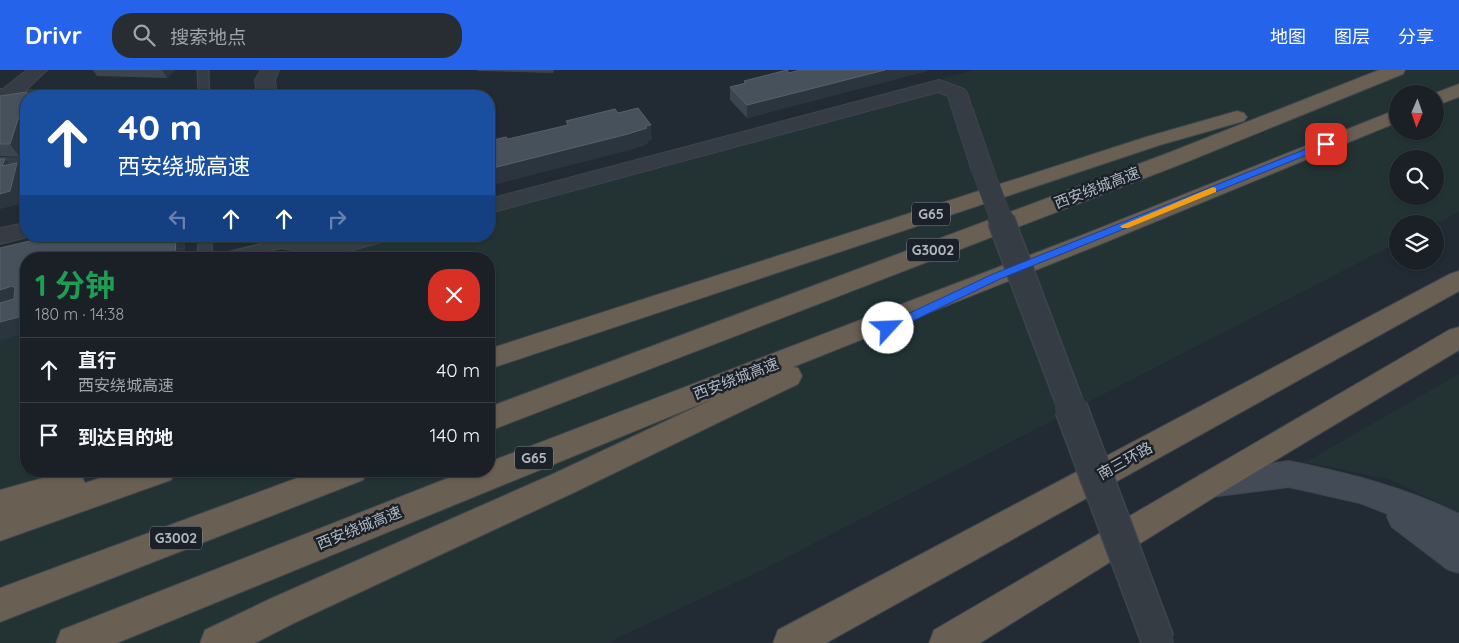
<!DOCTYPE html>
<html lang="zh">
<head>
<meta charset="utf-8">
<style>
	:root { --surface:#1a2026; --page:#272d32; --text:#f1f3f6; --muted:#9fa3a7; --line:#383e43; --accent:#2563eb }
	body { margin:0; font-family:Quicksand,"Noto Sans SC",sans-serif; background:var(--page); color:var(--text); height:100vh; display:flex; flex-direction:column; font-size:19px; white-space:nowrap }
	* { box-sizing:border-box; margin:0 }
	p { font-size:16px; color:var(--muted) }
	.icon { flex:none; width:28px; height:28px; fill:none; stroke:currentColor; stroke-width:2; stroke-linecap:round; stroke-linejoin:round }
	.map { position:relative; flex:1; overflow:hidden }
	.drawer { position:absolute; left:20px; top:182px; width:475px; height:225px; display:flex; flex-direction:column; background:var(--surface); border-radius:20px; box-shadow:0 1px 4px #0004,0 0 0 1px var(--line) }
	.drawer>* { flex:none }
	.guide { position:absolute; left:20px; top:20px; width:475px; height:152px; border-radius:20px; box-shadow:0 1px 4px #0004,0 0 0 1px var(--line); background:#1a4fa0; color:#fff; overflow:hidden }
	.needle { width:32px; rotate:182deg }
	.buttons { position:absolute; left:1389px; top:15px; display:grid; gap:10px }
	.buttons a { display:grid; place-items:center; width:55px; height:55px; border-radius:50%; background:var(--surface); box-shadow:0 1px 4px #0004,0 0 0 1px var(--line); font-size:25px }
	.pin { position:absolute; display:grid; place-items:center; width:42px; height:42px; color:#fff; margin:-21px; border-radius:10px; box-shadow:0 2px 8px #0006 }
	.me { position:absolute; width:55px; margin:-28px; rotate:65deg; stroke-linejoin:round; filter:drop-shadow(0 0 4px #0008) }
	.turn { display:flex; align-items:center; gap:18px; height:105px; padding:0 15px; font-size:22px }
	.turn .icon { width:65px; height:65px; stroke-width:2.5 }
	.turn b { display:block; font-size:35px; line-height:42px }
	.lanes { display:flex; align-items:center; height:48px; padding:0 15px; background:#0003; justify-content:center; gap:25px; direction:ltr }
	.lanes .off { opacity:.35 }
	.round { display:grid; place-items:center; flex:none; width:52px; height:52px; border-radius:20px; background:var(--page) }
	.head { display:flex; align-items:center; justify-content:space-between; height:85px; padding:0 15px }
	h1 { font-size:30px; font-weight:700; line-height:38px; color:#1e9e55 }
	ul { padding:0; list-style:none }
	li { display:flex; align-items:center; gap:15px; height:65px; padding:0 15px; border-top:1px solid var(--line) }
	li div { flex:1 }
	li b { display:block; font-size:19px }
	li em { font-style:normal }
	header { display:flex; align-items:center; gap:30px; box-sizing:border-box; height:70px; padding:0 25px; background:var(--accent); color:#fff }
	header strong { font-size:24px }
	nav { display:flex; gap:28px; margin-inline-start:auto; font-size:18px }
	.search { width:350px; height:45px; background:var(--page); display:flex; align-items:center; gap:12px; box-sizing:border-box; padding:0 18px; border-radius:20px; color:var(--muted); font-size:19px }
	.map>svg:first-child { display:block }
	.green { fill:#233334; fill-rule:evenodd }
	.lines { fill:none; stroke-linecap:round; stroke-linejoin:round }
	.lane-casing { stroke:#3e454d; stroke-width:3 }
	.street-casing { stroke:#3e454d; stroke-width:2 }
	.secondary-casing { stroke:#3e454d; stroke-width:2 }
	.highway-casing { stroke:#3f474e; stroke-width:2 }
	.lane { fill:#353c44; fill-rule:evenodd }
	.street { fill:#353c44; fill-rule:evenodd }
	.secondary { fill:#434c56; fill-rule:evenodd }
	.highway { fill:#695f53; fill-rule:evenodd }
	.street-bridge-far2-casing { stroke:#3e454d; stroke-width:22; stroke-linecap:butt }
	.street-bridge-far1-casing { stroke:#3e454d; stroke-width:29; stroke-linecap:butt }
	.street-bridge-casing { stroke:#3e454d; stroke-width:35; stroke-linecap:butt }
	.street-bridge-far2 { stroke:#353c44; stroke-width:21 }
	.street-bridge-far1 { stroke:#353c44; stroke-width:26 }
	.street-bridge { stroke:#353c44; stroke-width:32 }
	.wall { fill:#3a454f }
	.shaded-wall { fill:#2b353e }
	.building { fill:#46515b; stroke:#57616b }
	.route { fill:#2563eb; stroke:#184099 }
	.slow { fill:#f59e0b }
	.labels { text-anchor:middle; stroke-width:5; stroke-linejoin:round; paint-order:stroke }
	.shield { fill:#1a2128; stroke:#828a93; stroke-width:1 }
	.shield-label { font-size:14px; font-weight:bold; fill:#afb7c1 }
	.street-label { font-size:15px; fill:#afb7c1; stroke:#1a2128 }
</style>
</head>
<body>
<header>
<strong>Drivr</strong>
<div class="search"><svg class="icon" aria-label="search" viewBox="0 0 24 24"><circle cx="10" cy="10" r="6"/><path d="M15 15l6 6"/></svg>搜索地点</div>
<nav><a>地图</a><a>图层</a><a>分享</a></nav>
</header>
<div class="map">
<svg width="1459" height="573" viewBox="0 0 1459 573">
	<rect width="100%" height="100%" fill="#222a33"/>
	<g class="green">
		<path d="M974 0H1459V142L1435 154H1398L1397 173 768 497 607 573H0V268L26 261V401H489V189H288L369 166H489V133ZM1398 24H1435V61H1398ZM1398 89H1435V126H1398Z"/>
		<polygon points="1459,304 1459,443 1391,410 1306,392"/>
	</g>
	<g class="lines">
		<defs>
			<g id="lane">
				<polygon points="198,0 208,0 209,26 199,26"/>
				<polygon points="199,166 211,166 212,189 198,189"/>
				<polygon points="285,168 292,172 290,175 238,189 213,189 215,186"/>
			</g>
			<g id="street">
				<polygon points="27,0 47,0 26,20 57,22 60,26 26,26 26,31 0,31 0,19 3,19"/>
				<polygon points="261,0 279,0 275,10 277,26 257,26 255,10"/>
				<polygon points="939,10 964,19 967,23 994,101 991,106 983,108 975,106 972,101 948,26 938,22 489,143 489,129"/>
				<polygon points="0,88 26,89 26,101 0,100"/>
				<polygon points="26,153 26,166 31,166 0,174 0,158"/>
				<polygon points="272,166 298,166 328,171 346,166 388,166 384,171 328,187 277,177"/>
			</g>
			<path id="secondary" d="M1289 391C1347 403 1405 417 1459 444V503L1447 499 1392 457 1387 447 1388 444 1360 433 1289 417 1210 427 1199 423 1194 414 1199 405 1210 401Z"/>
			<g id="highway">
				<polygon points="1379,0 1405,0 1403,4 1184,93 489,361 489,337 1168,83"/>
				<polygon points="1459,14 1459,27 1435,36 1435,24 1433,24"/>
				<polygon points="1398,39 1398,52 1101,174 793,297 798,298 802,306 798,314 575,422 296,552 255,573 200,573 205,560 272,528 553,404 713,329 117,573 56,573 61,560 74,555 466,401 489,401 489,392 1085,164"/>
				<polygon points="1237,41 1244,43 1247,47 1244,51 1160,75 489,299 489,279 1146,67"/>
				<polygon points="1459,201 1459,221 826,573 773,573 778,560 1450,204"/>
				<polygon points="1459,257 1459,280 1221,423 980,573 929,573 934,560 1449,260"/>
				<polygon points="68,401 81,405 85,413 121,401 175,401 171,410 0,471 0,420"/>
				<polygon points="316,401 367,401 363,410 0,552 0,518"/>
			</g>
		</defs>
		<use href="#lane" class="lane-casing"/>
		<use href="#street" class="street-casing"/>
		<use href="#secondary" class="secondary-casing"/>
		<use href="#highway" class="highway-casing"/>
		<use href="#lane" class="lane"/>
		<use href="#street" class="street"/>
		<use href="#secondary" class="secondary"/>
		<use href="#highway" class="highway"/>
		<defs>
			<polyline id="street-bridge-far2" points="983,101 1002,151"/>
			<polyline id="street-bridge-far1" points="1001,150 1072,339"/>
			<polyline id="street-bridge" points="1071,338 1158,571"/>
		</defs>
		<use href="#street-bridge-far2" class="street-bridge-far2-casing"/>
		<use href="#street-bridge-far1" class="street-bridge-far1-casing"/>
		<use href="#street-bridge" class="street-bridge-casing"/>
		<use href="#street-bridge-far2" class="street-bridge-far2"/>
		<use href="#street-bridge-far1" class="street-bridge-far1"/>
		<use href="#street-bridge" class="street-bridge"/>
	</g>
	<g class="wall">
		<polygon points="93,0 175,0 167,8 97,6"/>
		<polygon points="478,0 554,0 553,3 478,1"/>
		<polygon points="927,1 747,48 730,30 730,17 744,14 744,11"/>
		<polygon points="0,26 20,87 0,86"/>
	</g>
	<g class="shaded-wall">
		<polygon points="162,0 175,0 167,8"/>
		<polygon points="885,0 928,0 927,1 747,48 747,35"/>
		<polygon points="27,22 30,26 26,26 26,65 20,87 10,74"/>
		<polygon points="651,55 652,70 648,71 648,74 630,80 489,116 489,99"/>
		<polygon points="5,89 15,102 17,93 26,106 26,108 21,134 0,139 0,124 2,96"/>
		<polygon points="176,166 185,166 185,189 175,189"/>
		<polygon points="12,216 26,231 0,238 0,220"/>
		<polygon points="26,245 26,263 0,270 0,252"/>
	</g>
	<g class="building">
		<polygon points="787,0 789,3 800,0 885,0 747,35 730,17 746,13 744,11"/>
		<polygon points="27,22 10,74 0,74 0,26"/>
		<polygon points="638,38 651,55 645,56 647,58 628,64 489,99 489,71 506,67 508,69 568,55 566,51 615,39 618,43"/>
		<polygon points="0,89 5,89 2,96 17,93 10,121 0,124"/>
		<polygon points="51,166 176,166 175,189 26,189 26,245 0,252 0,233 14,229 15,218 12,216 0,220 0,178"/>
	</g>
	<polygon class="route" points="1326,71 1330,74 1329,76 1000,209 892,261 888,262 883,258 884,255 993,204"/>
	<polygon class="slow" points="1213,117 1216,118 1216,122 1128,158 1122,158 1120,156"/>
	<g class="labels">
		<g class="shield">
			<rect x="912" y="132.5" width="38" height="23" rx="4"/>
			<rect x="907" y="168.5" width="52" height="23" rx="4"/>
			<rect x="515" y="376.5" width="38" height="23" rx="4"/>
			<rect x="150" y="456.5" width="52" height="23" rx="4"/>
		</g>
		<g class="shield-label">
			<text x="931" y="149">G65</text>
			<text x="933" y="185">G3002</text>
			<text x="534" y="393">G65</text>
			<text x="176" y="473">G3002</text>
		</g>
		<g class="street-label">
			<text transform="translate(1097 118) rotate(-21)" y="5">西安绕城高速</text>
			<text transform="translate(736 309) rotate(-21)" y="5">西安绕城高速</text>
			<text transform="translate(1125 391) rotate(-29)" y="5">南三环路</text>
			<text transform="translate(359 458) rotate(-22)" y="5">西安绕城高速</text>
		</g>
	</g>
</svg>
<div class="buttons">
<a><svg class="needle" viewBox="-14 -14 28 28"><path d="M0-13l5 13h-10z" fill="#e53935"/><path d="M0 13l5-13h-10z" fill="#9fa3a7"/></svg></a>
<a><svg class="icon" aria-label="search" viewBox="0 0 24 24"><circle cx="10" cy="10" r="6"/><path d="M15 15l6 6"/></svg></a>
<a><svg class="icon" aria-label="layers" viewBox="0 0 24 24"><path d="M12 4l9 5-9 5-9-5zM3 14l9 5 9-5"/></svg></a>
</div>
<div class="pin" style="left:1326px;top:74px;background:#d93025"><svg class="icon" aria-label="arrive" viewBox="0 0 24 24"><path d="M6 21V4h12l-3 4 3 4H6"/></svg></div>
<svg class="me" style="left:888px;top:258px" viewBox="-20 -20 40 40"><circle r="19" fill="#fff"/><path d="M0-13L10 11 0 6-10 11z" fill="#2563eb"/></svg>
<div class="guide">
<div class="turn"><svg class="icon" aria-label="ahead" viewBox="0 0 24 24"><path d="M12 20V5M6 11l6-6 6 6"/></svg><div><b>40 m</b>西安绕城高速</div></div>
<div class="lanes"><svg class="icon off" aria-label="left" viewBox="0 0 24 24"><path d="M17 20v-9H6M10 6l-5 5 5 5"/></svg><svg class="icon" aria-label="ahead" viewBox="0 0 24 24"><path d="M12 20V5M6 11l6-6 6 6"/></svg><svg class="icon" aria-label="ahead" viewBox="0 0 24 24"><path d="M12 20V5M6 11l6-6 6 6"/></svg><svg class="icon off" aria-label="right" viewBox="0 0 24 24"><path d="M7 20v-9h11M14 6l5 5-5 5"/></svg></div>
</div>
<section class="drawer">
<div class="head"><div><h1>1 分钟</h1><p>180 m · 14:38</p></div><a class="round" style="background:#d93025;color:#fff"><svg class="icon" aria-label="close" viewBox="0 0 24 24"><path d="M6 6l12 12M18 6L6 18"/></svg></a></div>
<ul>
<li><svg class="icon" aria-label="ahead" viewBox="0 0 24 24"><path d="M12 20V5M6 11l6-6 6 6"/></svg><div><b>直行</b><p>西安绕城高速</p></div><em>40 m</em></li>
<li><svg class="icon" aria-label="arrive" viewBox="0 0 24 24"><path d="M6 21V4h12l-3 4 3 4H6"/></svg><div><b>到达目的地</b></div><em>140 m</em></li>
</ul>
</section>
</div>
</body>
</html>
